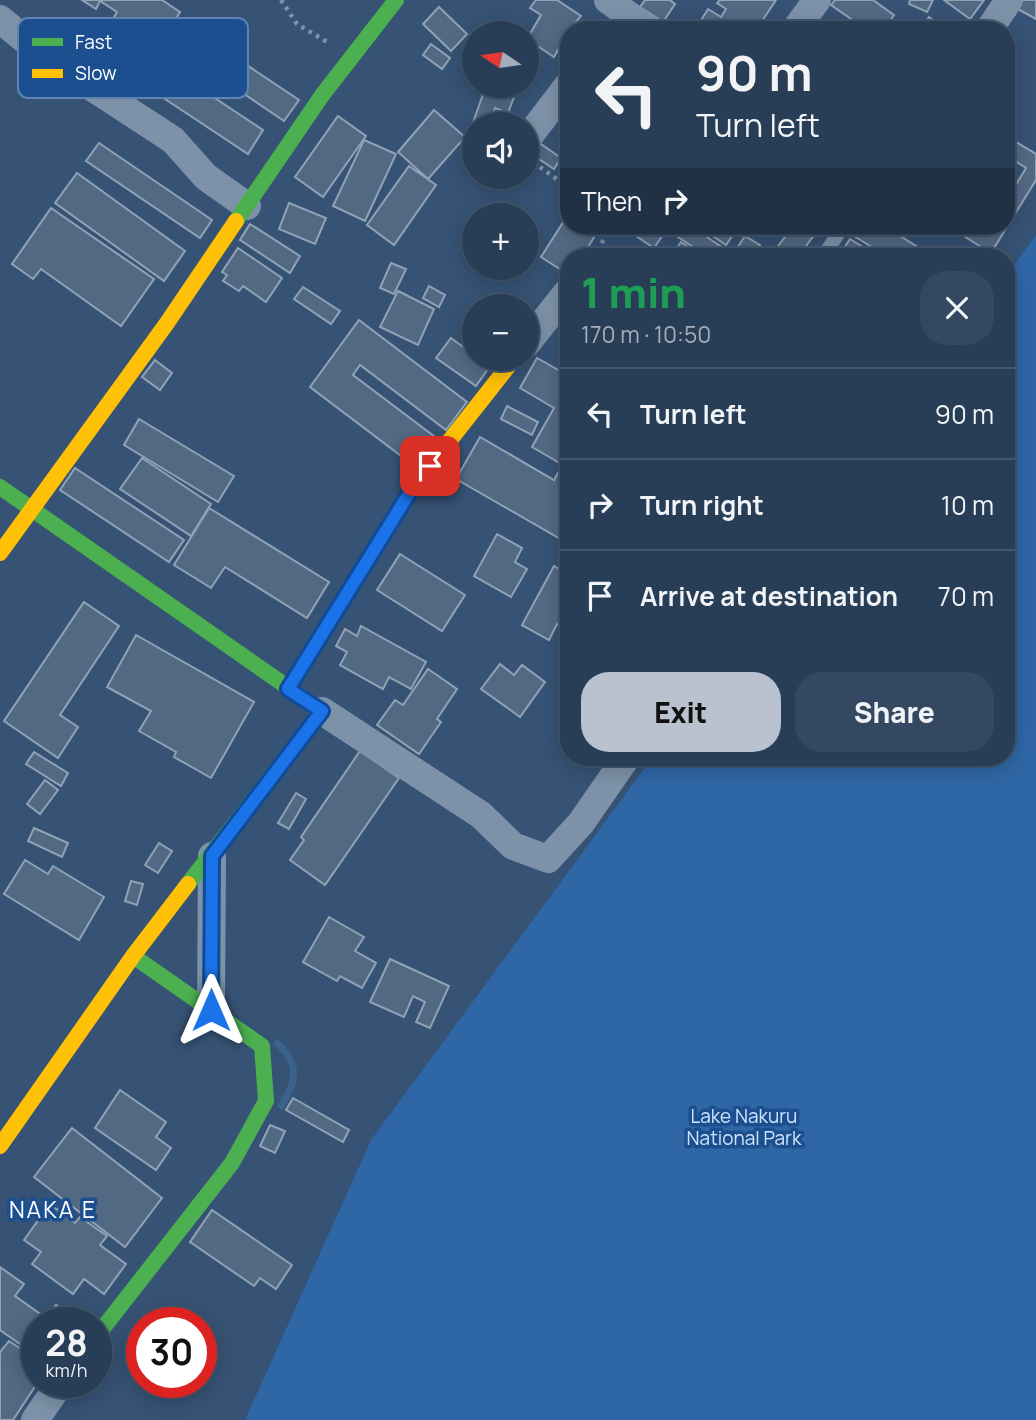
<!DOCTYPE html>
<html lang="en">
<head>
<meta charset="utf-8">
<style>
	:root { --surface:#283e57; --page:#344961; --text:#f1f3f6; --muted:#a5aeba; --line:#44576d; --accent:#b9c2ce }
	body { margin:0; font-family:Manrope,sans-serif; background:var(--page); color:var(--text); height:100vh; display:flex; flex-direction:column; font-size:26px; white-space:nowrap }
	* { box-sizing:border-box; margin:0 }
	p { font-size:23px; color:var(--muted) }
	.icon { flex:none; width:38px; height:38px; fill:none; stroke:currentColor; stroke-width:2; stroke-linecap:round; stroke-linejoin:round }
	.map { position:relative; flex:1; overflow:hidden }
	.details { position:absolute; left:560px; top:248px; width:455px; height:518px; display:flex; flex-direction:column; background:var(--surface); border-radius:28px; box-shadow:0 4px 18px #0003,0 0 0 2px var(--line) }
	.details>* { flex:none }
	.banner { position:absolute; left:560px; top:21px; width:455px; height:214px; border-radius:28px; box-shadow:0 4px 18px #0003,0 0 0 2px var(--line); background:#283e57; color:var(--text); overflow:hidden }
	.needle { width:46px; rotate:283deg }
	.tools { position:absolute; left:462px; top:21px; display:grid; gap:14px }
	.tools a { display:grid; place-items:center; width:77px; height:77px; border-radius:50%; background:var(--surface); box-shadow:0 4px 18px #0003,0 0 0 2px var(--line); font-size:35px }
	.speed { position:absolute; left:21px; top:1307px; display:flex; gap:14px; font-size:35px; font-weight:700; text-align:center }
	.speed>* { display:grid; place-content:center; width:91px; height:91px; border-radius:50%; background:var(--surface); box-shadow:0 4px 18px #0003,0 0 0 2px var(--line); line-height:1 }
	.speed small { font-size:18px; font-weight:400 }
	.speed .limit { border:10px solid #d22; background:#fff; color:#111 }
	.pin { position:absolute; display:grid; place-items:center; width:60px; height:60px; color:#fff; margin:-30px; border-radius:14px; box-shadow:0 4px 10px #0006 }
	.me { position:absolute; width:77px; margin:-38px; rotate:0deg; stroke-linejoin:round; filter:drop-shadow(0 0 5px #0008) }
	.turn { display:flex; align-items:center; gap:24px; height:147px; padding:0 21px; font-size:32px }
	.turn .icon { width:91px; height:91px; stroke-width:2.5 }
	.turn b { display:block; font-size:49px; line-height:60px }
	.then { display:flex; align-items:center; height:66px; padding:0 21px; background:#0003; gap:14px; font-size:26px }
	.round { display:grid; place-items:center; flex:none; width:74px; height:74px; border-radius:28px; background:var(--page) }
	.head { display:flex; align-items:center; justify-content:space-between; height:119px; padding:0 21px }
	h1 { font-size:42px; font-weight:800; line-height:52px; color:#1e9e55 }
	.action { display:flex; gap:14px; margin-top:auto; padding:14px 21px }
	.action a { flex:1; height:80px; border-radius:28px; background:var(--accent); color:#111; font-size:28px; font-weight:800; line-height:80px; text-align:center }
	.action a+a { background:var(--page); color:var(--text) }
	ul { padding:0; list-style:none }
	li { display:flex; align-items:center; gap:21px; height:91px; padding:0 21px; border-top:2px solid var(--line) }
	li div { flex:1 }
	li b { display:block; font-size:26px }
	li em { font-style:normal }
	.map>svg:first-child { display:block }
	.green { fill:#2f66a5 }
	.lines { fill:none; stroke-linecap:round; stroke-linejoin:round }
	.stream { stroke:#3b618d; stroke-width:7 }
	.building { fill:#526984; stroke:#92a2b6; stroke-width:2 }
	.path { stroke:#7d92a8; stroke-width:4.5; stroke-dasharray:3.5 5; stroke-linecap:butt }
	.lane { stroke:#7d92a8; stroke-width:14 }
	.street { stroke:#7d92a8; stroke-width:28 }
	.fast { stroke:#4caf50; stroke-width:16 }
	.slow { stroke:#ffc107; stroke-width:16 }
	.route-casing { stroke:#114b97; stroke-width:18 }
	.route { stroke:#1a73e8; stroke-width:12 }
	.labels { text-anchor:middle; stroke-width:7; stroke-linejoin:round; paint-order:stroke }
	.park-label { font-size:19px; fill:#cfe3fa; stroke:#1b4f8f }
	.quarter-label { font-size:23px; letter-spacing:2px; fill:#fff; stroke:#1b4f8f }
	.key { fill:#1b4f8f; stroke:#5f84b1; stroke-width:2 }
	.key-label { font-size:19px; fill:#fff }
</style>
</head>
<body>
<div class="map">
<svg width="1036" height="1420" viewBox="0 0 1036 1420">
	<rect width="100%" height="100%" fill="#365274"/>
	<polygon class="green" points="1036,235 1036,1420 245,1420 371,1140 652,758 1006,758 1006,276"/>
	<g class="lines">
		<path class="stream" d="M277 1043C299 1065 298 1079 281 1106"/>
	</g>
	<g class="building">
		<polygon points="82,0 162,0 180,12 153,55 109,25 117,12 100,1 96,9"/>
		<polygon points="536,0 557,0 581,16 569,30 554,57 527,39 541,15 530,8"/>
		<polygon points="645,0 670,0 675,4 663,22 640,7"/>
		<polygon points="720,0 776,0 756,30 746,25 743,30 695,30 708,9 721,17 726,9 717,3"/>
		<polygon points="835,0 873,0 894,15 884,30 867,30 831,5"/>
		<polygon points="910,0 933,0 927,12 909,4"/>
		<polygon points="944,0 984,0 970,19"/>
		<polygon points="1020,0 1036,0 1036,19 1016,8"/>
		<polygon points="439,7 467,34 451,51 423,24"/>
		<polygon points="929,17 947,30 921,30"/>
		<polygon points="193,29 299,100 284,121 179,50"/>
		<polygon points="431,44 450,58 442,69 423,55"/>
		<polygon points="168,67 263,130 248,154 153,91"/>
		<polygon points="486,86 516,92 508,113 495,108 489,124 474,124 474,129 471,128"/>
		<polygon points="434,110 465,137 428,179 398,152"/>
		<polygon points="338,116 366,136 323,197 295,177"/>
		<polygon points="1006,136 1036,154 1036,180 991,253 948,226 979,226 988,231 991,226 1006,226 1006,201 1026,168 1006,155"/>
		<polygon points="364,140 396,154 365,221 333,206"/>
		<polygon points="99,143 212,220 200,238 86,161"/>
		<polygon points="541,144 561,158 554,169 533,155"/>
		<polygon points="409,166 436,185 394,245 367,225"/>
		<polygon points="77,173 185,251 164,281 55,203"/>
		<polygon points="289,203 326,218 315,244 279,229"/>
		<polygon points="51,208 154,279 121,326 41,269 33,279 12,264"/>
		<polygon points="569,213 569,226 594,226 599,229 582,257 569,257 569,275 541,257"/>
		<polygon points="250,224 300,256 290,273 240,240"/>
		<polygon points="643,226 659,226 666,230 654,248 636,236"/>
		<polygon points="672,226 690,226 725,249 719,257 708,257 669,231"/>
		<polygon points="698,226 739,226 726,245"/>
		<polygon points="793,226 820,227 798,257 770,257"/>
		<polygon points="861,226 884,226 934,257 888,257 854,236"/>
		<polygon points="745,236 760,245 752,257 738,257 733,254"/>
		<polygon points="850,239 879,257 838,257"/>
		<polygon points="681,242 703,257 678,257 673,254"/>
		<polygon points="238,248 282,278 266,302 243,286 239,291 223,281 227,275 222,272"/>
		<polygon points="391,263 406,269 394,294 380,288"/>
		<polygon points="429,286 445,295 439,307 423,298"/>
		<polygon points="303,287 340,311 331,324 294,299"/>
		<polygon points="398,291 434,309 418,345 380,327"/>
		<polygon points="472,313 474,315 474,336 462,327"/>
		<polygon points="359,320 467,402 446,430 360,365 353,375 443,443 421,471 310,387"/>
		<polygon points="451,338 474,355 474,359 490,366 476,386 436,358"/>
		<polygon points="537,358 569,376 569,455 563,465 532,447 554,408 520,388"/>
		<polygon points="155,360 172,373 160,390 142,377"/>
		<polygon points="507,406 538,422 532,435 501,419"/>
		<polygon points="139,419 234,476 218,502 124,445"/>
		<polygon points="480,437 554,480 559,471 569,476 569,544 456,479"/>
		<polygon points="142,458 211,504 191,536 120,489"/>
		<polygon points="75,468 184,540 169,562 60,490"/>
		<polygon points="209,508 329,582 307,618 225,567 211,588 174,565"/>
		<polygon points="497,534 522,548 515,562 527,569 511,597 474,576"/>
		<polygon points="400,554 465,595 442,631 377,590"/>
		<polygon points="554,566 569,575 569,630 557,624 549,640 522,625"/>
		<polygon points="84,602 119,626 60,715 78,727 58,758 4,721"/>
		<polygon points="361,626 426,662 411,689 389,677 383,689 340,665 347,652 336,646 345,629 357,636"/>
		<polygon points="136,635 254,702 211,778 174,757 176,752 139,731 151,711 107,687"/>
		<polygon points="500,664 514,675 522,665 545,682 520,717 481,689"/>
		<polygon points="428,669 457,689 437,719 441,722 419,754 377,725 395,700 403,705"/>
		<polygon points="360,751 399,778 325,885 290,860 304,840 301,837"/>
		<polygon points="34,752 68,773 61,786 26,764"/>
		<polygon points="45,780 58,790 40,814 27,804"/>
		<polygon points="296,793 306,799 289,829 278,823"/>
		<polygon points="34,828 68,843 62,857 28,841"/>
		<polygon points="159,843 172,851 158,873 145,865"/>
		<polygon points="25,860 48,874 53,866 104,897 79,940 4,894"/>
		<polygon points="131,881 143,884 137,905 125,901"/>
		<polygon points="329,917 364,937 355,951 376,963 362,988 340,976 337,981 303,962"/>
		<polygon points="390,959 449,986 430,1028 416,1022 425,1002 413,996 404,1017 370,1002"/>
		<polygon points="120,1090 166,1122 156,1137 171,1148 156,1170 95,1128"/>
		<polygon points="293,1098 349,1130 343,1142 286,1110"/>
		<polygon points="270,1125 285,1131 275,1153 260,1146"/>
		<polygon points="72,1128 162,1198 125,1247 34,1177"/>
		<polygon points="50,1204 75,1223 80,1217 107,1236 100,1245 126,1264 104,1294 84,1279 73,1294 32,1264 41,1252 24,1240"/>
		<polygon points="212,1210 292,1265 276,1289 260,1278 254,1286 190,1242"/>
		<polygon points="0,1267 24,1284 15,1296 46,1318 56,1305 81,1323 37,1323 37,1356 0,1330"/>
		<polygon points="9,1341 37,1360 38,1382 13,1420 0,1420 0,1352"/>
	</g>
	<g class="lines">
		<g class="path">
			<polyline points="281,0 297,24 327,42"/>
			<polyline points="533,162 569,188"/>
			<polyline points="592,257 613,226"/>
		</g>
		<polyline class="lane" points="823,257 843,226"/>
		<g class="street">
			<polyline points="608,0 649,30"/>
			<polyline points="0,19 46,57 173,140 206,177 247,206"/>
			<polyline points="795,30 817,0"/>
			<polyline points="989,30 1009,0"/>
			<polyline points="527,139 569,84"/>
			<polyline points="527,343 569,290"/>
			<polyline points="322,711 481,815 513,846 548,859 581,823 626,758"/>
			<polyline points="211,1010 212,856"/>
			<polyline points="35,1420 61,1382"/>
		</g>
		<g class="fast">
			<polyline points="236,221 323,94 396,0"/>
			<polyline points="0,487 322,711 188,884"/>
			<polyline points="96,1337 232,1163 266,1101 262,1046 133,956"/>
		</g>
		<g class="slow">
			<polyline points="0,553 167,323 236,221"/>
			<polyline points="288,689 413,487 514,359"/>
			<polyline points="0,1146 133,956 188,884"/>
		</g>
	</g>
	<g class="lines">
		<defs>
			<polyline id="route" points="211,1010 212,856 322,711 288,689 413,487 430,466"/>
		</defs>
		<use href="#route" class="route-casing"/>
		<use href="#route" class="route"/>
	</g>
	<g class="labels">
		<g class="park-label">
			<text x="744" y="1123">Lake Nakuru<tspan x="744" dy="22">National Park</tspan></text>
		</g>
		<g class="quarter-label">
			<text x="53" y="1218">NAKA E</text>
		</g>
	</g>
	<rect x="18" y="18" width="230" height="80" rx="10" class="key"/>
	<rect x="32" y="38" width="31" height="8" fill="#4caf50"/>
	<rect x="32" y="69" width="31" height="9" fill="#ffc107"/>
	<g class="key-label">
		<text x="75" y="49">Fast</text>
		<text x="75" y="80">Slow</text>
	</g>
</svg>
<div class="tools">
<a><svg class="needle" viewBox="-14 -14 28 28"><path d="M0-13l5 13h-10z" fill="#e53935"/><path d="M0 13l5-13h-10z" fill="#a5aeba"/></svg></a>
<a><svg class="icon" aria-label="sound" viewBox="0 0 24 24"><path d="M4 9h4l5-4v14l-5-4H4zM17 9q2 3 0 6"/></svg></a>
<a>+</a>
<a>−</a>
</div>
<div class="speed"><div>28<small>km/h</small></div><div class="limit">30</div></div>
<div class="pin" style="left:430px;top:466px;background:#d93025"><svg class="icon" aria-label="arrive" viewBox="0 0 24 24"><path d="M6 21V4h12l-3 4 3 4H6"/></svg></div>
<svg class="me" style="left:211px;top:1010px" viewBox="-20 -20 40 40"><path d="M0-17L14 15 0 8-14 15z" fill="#1a73e8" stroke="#fff" stroke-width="4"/></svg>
<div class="banner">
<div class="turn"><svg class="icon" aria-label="left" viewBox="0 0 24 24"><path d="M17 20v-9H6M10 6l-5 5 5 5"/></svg><div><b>90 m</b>Turn left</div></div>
<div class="then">Then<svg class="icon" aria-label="right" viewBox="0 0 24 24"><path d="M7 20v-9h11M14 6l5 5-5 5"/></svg></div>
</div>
<section class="details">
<div class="head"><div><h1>1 min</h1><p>170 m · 10:50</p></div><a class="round"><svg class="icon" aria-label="close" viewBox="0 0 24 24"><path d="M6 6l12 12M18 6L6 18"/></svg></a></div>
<ul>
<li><svg class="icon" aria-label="left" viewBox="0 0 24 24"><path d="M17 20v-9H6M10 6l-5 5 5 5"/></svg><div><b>Turn left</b></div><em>90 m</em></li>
<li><svg class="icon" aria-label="right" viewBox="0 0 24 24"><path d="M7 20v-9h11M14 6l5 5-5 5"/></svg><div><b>Turn right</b></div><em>10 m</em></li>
<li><svg class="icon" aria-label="arrive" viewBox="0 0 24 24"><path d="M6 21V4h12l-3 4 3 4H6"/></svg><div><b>Arrive at destination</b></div><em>70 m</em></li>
</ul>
<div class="action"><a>Exit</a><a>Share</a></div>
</section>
</div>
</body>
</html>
